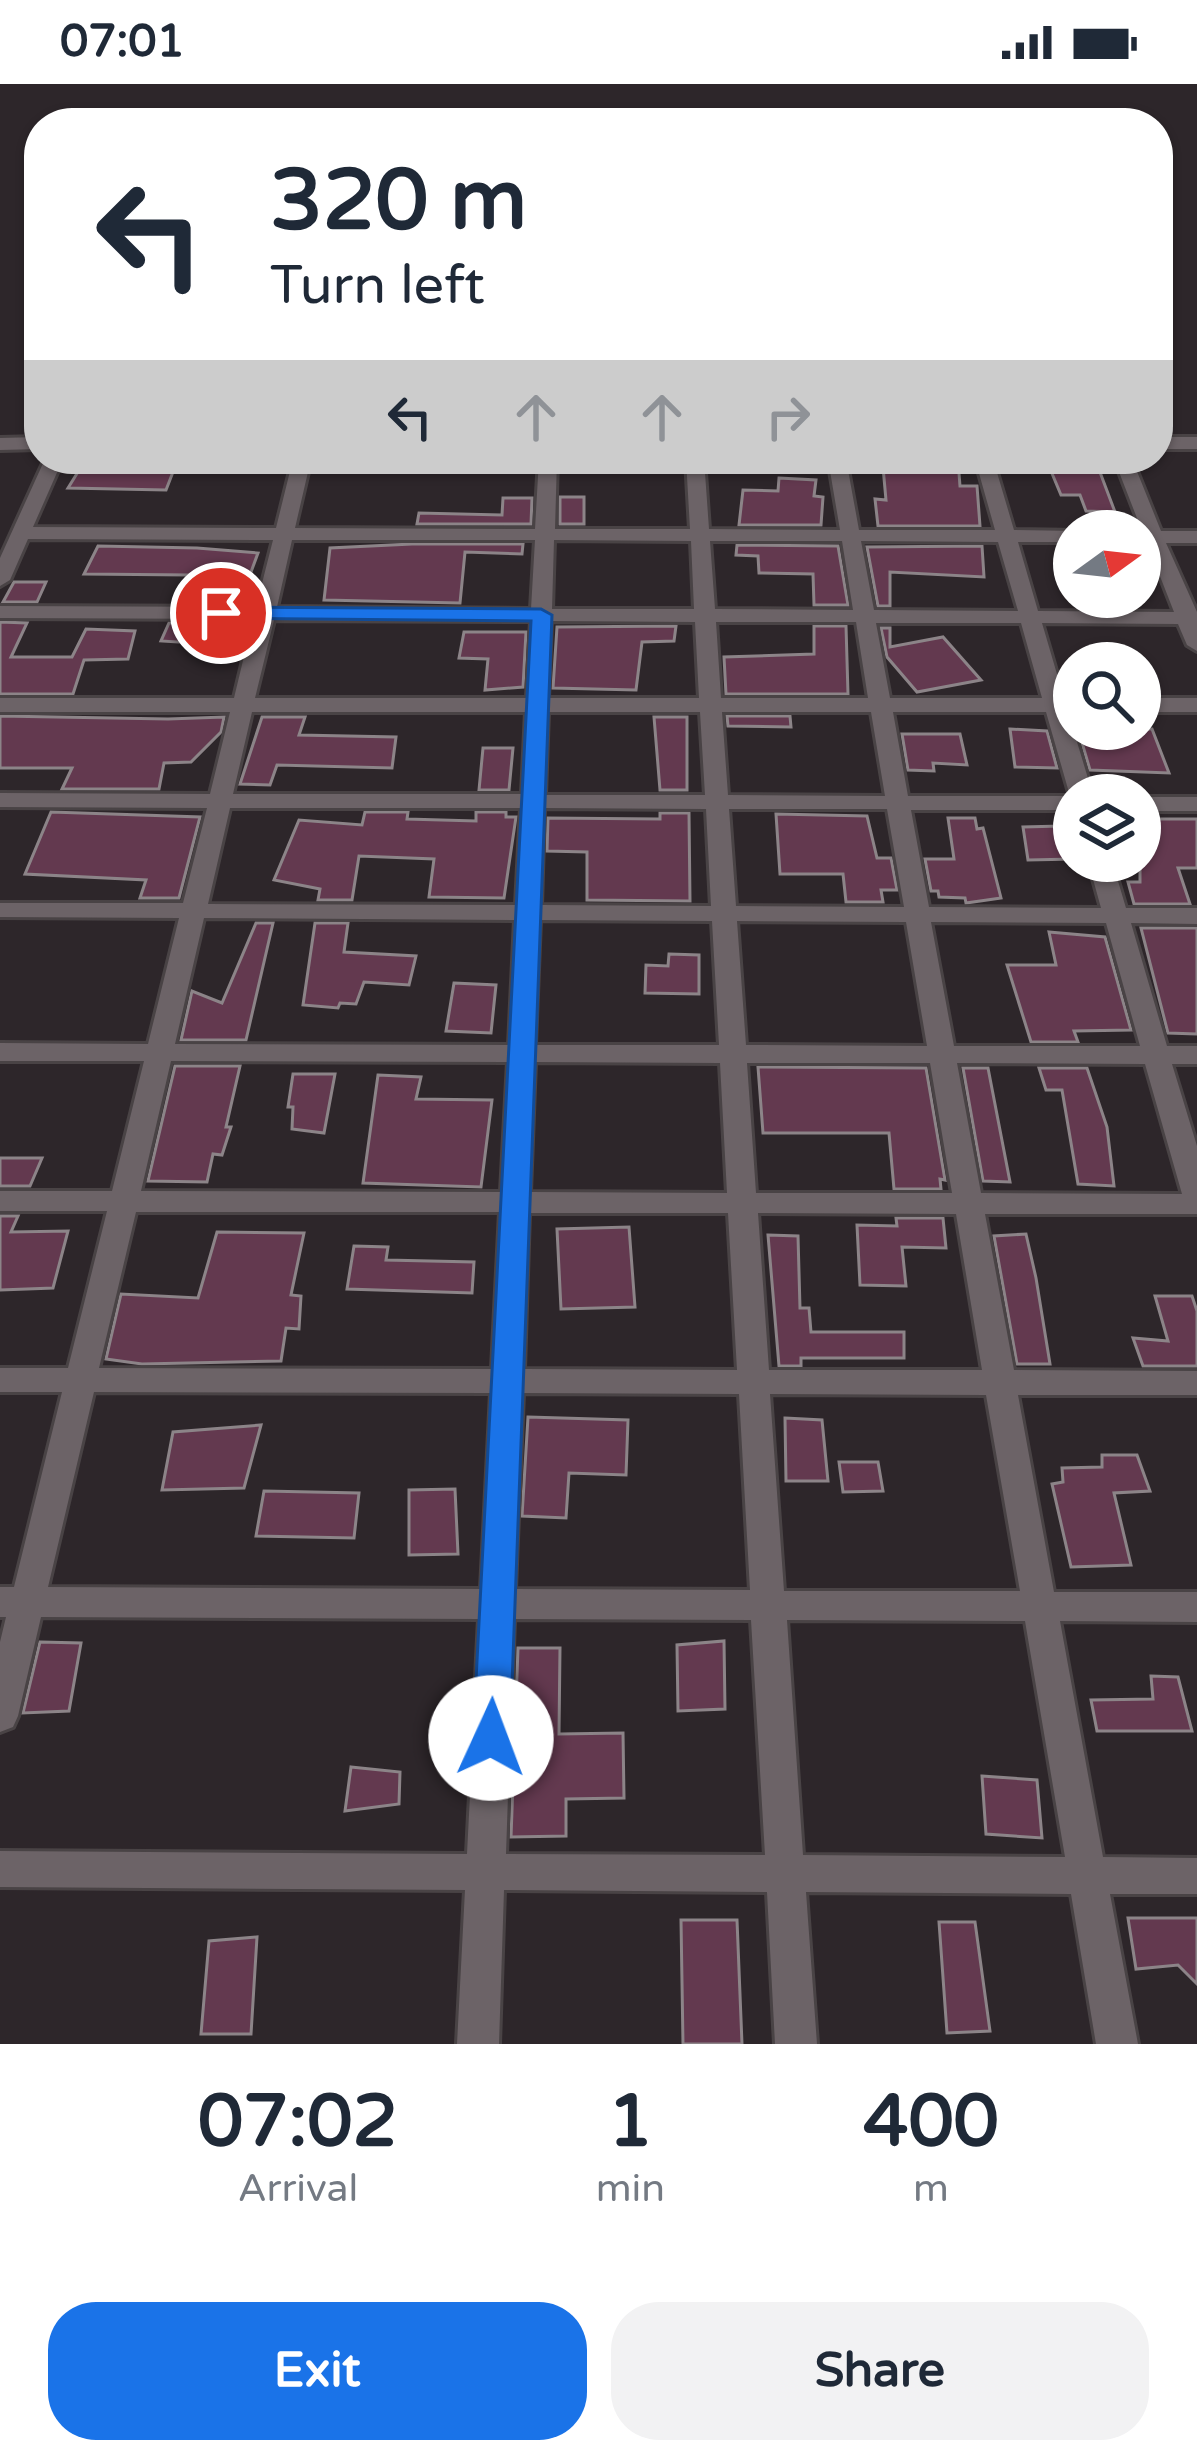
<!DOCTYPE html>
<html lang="en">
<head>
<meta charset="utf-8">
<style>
	:root { --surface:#fff; --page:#f2f2f3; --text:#1f2937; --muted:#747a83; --accent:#1a73e8 }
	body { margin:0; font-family:"Varela Round",sans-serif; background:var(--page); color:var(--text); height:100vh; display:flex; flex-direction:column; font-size:45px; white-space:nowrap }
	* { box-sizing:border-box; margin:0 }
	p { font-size:39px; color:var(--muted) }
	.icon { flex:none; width:66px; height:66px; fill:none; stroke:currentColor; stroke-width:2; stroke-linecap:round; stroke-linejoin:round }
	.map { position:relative; height:1960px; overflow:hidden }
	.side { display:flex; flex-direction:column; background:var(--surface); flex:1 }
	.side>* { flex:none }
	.banner { position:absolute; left:24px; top:24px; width:1149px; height:366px; border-radius:48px; box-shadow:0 3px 9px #0004; background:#fff; color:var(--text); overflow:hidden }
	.needle { width:78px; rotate:75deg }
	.controls { position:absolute; left:1053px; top:426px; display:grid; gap:24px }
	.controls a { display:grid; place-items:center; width:108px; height:108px; border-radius:50%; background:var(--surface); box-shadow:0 3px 9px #0004; font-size:60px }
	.pin { position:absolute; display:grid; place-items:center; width:102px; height:102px; color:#fff; margin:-51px; border:6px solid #fff; border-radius:50%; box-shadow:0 3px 12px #0007 }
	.me { position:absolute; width:132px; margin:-66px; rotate:2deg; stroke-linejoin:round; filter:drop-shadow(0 0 9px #0008) }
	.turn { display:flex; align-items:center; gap:42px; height:252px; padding:0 48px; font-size:54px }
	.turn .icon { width:156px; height:156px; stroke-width:2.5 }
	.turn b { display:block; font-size:84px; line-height:102px }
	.lanes { display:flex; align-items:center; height:114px; padding:0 48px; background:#0003; justify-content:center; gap:60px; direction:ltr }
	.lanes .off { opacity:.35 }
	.eta { display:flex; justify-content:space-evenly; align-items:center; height:204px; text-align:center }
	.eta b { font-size:72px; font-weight:700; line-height:84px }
	.button { display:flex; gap:24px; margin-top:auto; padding:24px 48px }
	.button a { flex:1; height:138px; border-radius:48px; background:var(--accent); color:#fff; font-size:48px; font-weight:700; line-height:138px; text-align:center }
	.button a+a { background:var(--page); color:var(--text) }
	.status { display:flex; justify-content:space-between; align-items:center; height:84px; padding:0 60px; background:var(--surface); direction:ltr }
	.status svg { height:33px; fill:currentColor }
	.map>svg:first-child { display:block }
	.building { fill:#63394f; stroke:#8c8488; stroke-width:3 }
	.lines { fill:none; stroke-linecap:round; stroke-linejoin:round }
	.street-casing { stroke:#494345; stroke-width:6 }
	.secondary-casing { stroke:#494345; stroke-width:6 }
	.street { fill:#6c6367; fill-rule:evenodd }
	.secondary { fill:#6c6367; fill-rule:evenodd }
	.route { fill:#1a73e8; stroke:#114b97; stroke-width:3 }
</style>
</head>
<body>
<div class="status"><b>07:01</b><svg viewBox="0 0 49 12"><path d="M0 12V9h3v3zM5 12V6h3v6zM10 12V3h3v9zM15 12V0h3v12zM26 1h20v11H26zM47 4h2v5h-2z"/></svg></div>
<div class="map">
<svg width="1197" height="1960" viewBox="0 0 1197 1960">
	<rect width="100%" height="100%" fill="#2d262a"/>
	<g class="building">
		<polygon points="86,375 178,375 166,406 68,404"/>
		<polygon points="903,375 958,376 960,402 977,402 980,442 878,442 875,415 886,416 883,383 903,384"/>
		<polygon points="1046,375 1095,375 1115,428 1086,427 1080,411 1061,411"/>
		<polygon points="779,394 816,396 814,412 823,413 821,441 739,441 743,406 778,407"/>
		<rect x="560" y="413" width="24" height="27"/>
		<polygon points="503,414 532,414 531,440 417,440 419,429 502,431"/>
		<polygon points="412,460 523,460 522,470 465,468 460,519 324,516 330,464"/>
		<polygon points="737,461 838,462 848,521 814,521 813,490 759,489 758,472 736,471"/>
		<polygon points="98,462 197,464 258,469 240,518 178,518 189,491 84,490"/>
		<polygon points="982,462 984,493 890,488 890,522 878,522 867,463"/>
		<polygon points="14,498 46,498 37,518 3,518"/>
		<polygon points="0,538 27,539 11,573 72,573 86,545 135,547 128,575 84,576 73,610 0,610"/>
		<polygon points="169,539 232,539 225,561 161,557"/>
		<polygon points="676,542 674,557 642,558 636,606 553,604 557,543"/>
		<polygon points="814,542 846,542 848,610 726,610 724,573 814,570"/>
		<polygon points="881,544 890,544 890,563 943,553 981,596 917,608 887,573"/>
		<polygon points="464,548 526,548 523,603 485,606 488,575 459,574"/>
		<polygon points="0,632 168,635 224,633 221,648 191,678 164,679 159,705 62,705 72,684 0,684"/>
		<polygon points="727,632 790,632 791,643 728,642"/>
		<polygon points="262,633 305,633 299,651 396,653 392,684 277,681 270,701 240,700"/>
		<polygon points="654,633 687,633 687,706 660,706"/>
		<polygon points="1010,645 1047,647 1057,684 1015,683"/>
		<polygon points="1078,645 1152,645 1169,689 1090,686"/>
		<polygon points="902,650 960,650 967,681 933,679 934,687 908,686"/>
		<polygon points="483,664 513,664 509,706 479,706"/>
		<polygon points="51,728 200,733 179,814 140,814 146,796 25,790"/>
		<polygon points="365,728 408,728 407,735 476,737 476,728 506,728 506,733 516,733 504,814 429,813 434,775 359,772 352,816 318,816 320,805 274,796 299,736 362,741"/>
		<polygon points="660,729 689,729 690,817 587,816 587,768 547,767 548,734 660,735"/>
		<polygon points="776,730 867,732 877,774 891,774 897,806 881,806 883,818 846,818 843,790 780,790"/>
		<polygon points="948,734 975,734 977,745 983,744 1001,814 966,819 965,814 939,813 938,807 931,807 925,775 954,775"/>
		<polygon points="1140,735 1197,735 1197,784 1178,784 1190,820 1134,820 1128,798 1140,798"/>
		<polygon points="1061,742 1074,775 1028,776 1023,743"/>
		<polygon points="256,839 273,839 246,956 181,956 192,907 222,919"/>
		<polygon points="315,839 348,839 344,868 416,872 409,901 364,898 356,920 340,919 338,924 303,921"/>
		<polygon points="1141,844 1197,844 1197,950 1168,949"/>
		<polygon points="1049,848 1105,853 1131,946 1074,947 1078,958 1031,958 1007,881 1056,881"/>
		<polygon points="669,870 699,871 699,910 645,909 646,881 668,882"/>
		<polygon points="454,899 496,901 491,949 446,947"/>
		<polygon points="175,982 240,982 226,1043 231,1043 222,1071 213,1070 207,1098 148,1097"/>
		<polygon points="758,983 926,984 945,1096 940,1095 941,1105 894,1105 889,1049 763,1049"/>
		<polygon points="963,984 988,984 1010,1098 983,1097"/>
		<polygon points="1039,984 1087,984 1107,1043 1114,1102 1078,1100 1062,1006 1046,1006"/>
		<polygon points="293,990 335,990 324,1049 292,1045 293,1023 288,1023"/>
		<polygon points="378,991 421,993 416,1015 492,1016 481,1103 363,1099"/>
		<polygon points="0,1074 42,1074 30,1102 0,1102"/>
		<polygon points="0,1132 18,1132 11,1148 68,1147 53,1204 0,1206"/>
		<polygon points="896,1134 943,1134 946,1164 902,1163 906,1202 860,1201 857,1141 897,1142"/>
		<polygon points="629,1143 635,1223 561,1225 557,1145"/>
		<polygon points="217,1148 304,1149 291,1211 301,1212 299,1245 286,1244 281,1277 142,1280 106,1275 121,1210 198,1214"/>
		<polygon points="1026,1150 1036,1194 1050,1280 1017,1280 994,1152"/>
		<polygon points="768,1151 798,1152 800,1224 809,1224 811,1248 904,1248 904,1274 801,1274 801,1282 779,1282"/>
		<polygon points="354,1162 388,1163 386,1176 474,1178 472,1209 347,1205"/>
		<polygon points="1155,1212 1192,1212 1197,1227 1197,1282 1143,1282 1133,1254 1168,1257"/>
		<polygon points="528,1333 628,1336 626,1391 569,1389 566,1434 522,1432"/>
		<polygon points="785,1334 822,1336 828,1397 786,1397"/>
		<polygon points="261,1341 244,1404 162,1406 173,1348"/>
		<polygon points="1102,1371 1137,1371 1150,1407 1114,1409 1131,1481 1071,1483 1052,1400 1063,1398 1062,1384 1102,1383"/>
		<polygon points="839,1378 878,1378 883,1407 843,1408"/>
		<polygon points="455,1405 458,1470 409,1471 409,1406"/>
		<polygon points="264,1407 359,1409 354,1454 256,1452"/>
		<polygon points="724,1557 725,1625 678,1627 677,1561"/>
		<polygon points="40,1558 81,1559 69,1627 23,1629"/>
		<polygon points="518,1564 560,1564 559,1650 623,1649 624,1714 566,1715 566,1752 511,1753"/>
		<polygon points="1151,1592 1178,1593 1192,1647 1097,1647 1091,1616 1153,1615"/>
		<polygon points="351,1683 400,1688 399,1720 345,1727"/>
		<polygon points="982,1692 1037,1696 1042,1754 986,1750"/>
		<polygon points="1128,1834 1197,1834 1197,1900 1178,1881 1136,1885"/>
		<polygon points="681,1836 737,1836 742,1960 683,1960"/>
		<polygon points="939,1838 975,1838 990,1947 947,1949"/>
		<polygon points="257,1853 251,1950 201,1950 209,1857"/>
	</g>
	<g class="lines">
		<defs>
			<g id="street">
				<path d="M45 375H63L33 443 276 444 293 375H311L295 444 535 445 539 375H557L555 445H690L686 375H704L709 445 840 446 828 375H846L859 446H995L975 375H993L1014 446 1077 447 1074 458H1018L1038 527 1174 528 1147 459H1140L1142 447 1114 375H1132L1161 447H1197V459H1166L1197 528V567L1187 561 1178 540 1042 539 1064 614H1074V628H1068L1093 711H1074V726H911L929 823 1101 824 1088 777H1112L1126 824H1197V840L1131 839 1167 962H1197V980H1172L1197 1062V1130H985L1014 1286 1197 1287V1311H1018L1054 1508H1197V1538L1060 1537 1103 1773 1197 1774V1810H1110L1138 1960H1096L1071 1810 806 1808 817 1960H775L767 1808 504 1806 499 1960H457L465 1806 0 1803V1767L467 1770 479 1535 41 1533 18 1632 13 1643 0 1648V1558L6 1533H0V1503H14L62 1308H0V1284H68L107 1127H0V1107H112L144 977H0V959L148 960 179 834 0 833V819H183L207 724 0 723V709L210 710 230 628H0V614H234L253 535 0 534V522L256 523 273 456 28 455 10 496 0 502V474ZM292 456H535L531 525 277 523ZM554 456 691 457 694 525H552ZM710 457H842L853 526 715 525ZM861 457 998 458 1018 527 874 526ZM274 536 531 537 527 614H255ZM551 537 695 538 699 614H548ZM716 538H856L868 614H721ZM876 539H1021L1042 614H890ZM252 628H526L522 710H233ZM548 628H700L705 711H545ZM722 628H871L885 712 728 711ZM893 628H1046L1070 712H908ZM230 724H521L516 821 208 820ZM544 724 706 725 711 822 541 821ZM729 725H887L904 823 736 822ZM204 834 515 836 509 961 175 960ZM540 836 712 837 719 961H535ZM737 837 906 838 927 962 746 961ZM931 838 1106 839 1140 962H954ZM171 977 508 978 501 1108 141 1107ZM535 978 720 979 727 1109 530 1108ZM747 979H930L952 1109H756ZM957 979 1145 980 1182 1110 981 1109ZM136 1128H500L492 1285 99 1284ZM529 1129H728L737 1286 524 1285ZM758 1129 956 1130 982 1286H769ZM94 1308 491 1309 481 1505 48 1503ZM523 1309 739 1310 750 1506 515 1505ZM770 1310 986 1311 1020 1507H784ZM514 1535 751 1536 765 1771 506 1770ZM787 1536 1025 1537 1065 1773 803 1771Z"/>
				<rect x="1140" y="614" width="57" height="14"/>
				<rect x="1140" y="713" width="57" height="14"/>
			</g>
			<g id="secondary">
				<polygon points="39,353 39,365 0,366 0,354"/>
				<rect x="1158" y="353" width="39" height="12"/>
			</g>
		</defs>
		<use href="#street" class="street-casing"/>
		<use href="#secondary" class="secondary-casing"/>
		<use href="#street" class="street"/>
		<use href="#secondary" class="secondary"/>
	</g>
	<polygon class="route" points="221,523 541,525 552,531 510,1654 505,1666 491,1671 478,1666 473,1654 531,537 213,534 213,525"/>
</svg>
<div class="controls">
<a><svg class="needle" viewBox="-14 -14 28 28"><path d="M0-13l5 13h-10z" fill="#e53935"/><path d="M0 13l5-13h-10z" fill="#747a83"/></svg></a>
<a><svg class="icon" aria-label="search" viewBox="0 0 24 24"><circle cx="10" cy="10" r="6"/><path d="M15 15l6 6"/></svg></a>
<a><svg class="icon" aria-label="layers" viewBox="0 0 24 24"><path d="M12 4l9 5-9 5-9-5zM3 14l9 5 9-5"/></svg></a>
</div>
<div class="pin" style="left:221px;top:529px;background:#d93025"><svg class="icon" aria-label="arrive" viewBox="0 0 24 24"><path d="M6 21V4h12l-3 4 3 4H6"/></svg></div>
<svg class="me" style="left:491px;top:1654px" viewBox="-20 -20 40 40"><circle r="19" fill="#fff"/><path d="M0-13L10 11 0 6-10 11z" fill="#1a73e8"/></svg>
<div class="banner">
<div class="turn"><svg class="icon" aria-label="left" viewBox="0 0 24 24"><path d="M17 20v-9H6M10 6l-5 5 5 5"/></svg><div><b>320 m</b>Turn left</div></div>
<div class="lanes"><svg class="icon" aria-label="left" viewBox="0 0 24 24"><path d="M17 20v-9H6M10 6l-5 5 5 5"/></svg><svg class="icon off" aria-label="ahead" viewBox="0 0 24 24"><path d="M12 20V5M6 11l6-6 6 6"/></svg><svg class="icon off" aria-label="ahead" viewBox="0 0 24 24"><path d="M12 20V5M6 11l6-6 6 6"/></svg><svg class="icon off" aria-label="right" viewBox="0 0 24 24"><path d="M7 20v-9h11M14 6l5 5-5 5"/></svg></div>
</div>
</div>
<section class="side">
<div class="eta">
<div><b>07:02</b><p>Arrival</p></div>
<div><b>1</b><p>min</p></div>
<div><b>400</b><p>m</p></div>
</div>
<div class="button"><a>Exit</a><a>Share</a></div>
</section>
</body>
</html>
